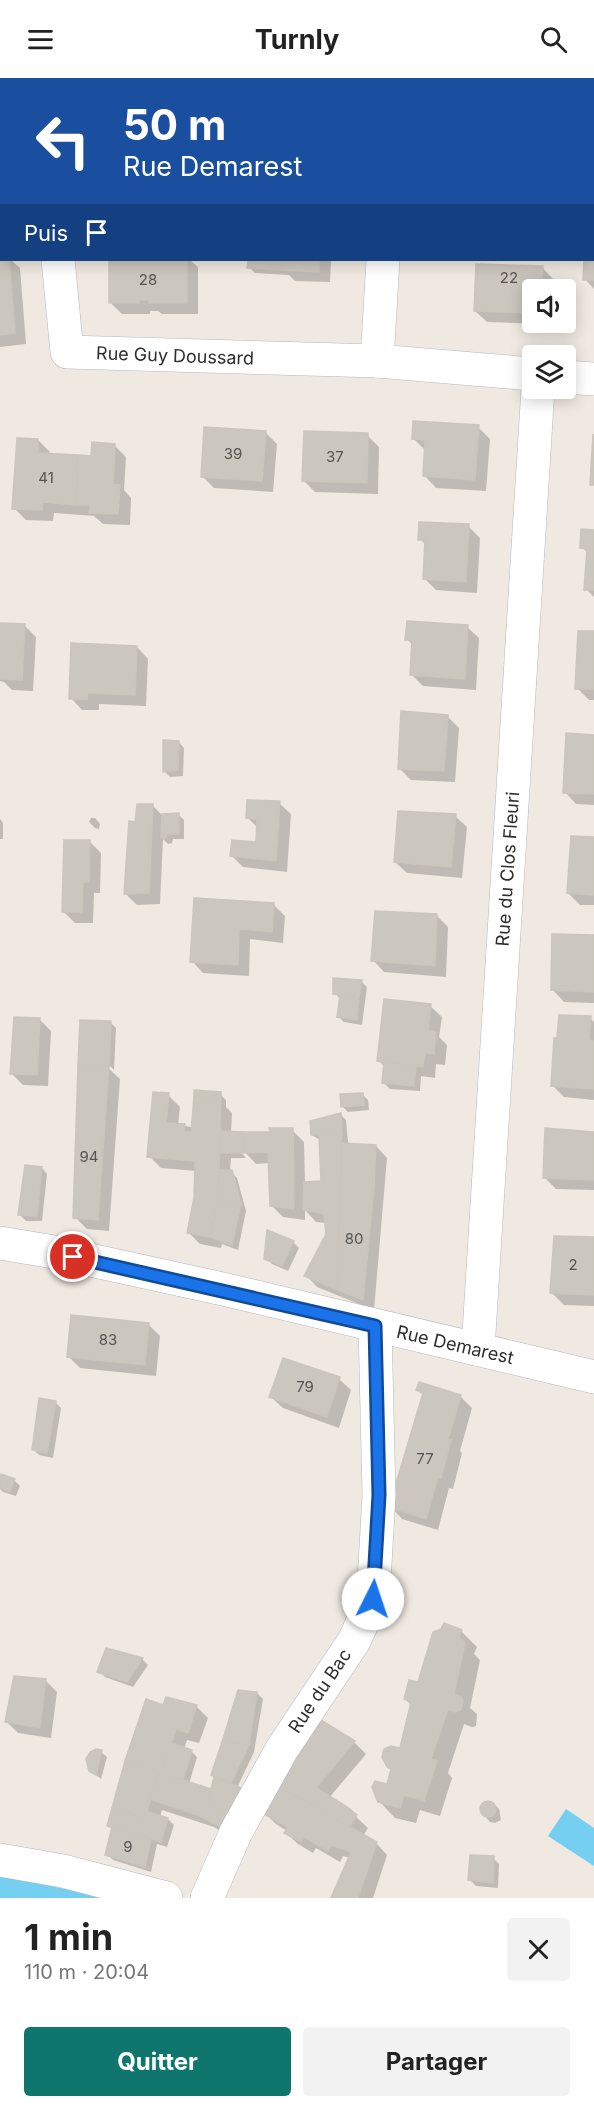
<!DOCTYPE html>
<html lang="fr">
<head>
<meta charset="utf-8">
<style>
	:root { --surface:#fff; --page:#f2f2f2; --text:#222; --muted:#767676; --accent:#0f766e }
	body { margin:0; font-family:Inter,sans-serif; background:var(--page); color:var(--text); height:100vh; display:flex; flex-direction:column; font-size:22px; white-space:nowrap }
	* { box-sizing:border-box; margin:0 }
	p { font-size:20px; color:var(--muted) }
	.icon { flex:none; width:33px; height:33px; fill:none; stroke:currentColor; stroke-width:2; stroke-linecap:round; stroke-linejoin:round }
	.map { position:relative; height:1820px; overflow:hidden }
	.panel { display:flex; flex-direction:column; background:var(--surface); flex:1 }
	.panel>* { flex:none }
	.guide { position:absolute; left:0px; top:0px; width:594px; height:183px; box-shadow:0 3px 15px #0003; background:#1a4fa0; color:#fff; overflow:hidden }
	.fabs { position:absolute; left:522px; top:201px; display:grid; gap:12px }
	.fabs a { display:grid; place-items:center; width:54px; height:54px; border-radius:6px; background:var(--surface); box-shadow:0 3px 15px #0003; font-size:30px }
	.pin { position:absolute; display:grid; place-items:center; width:51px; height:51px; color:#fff; margin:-26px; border:3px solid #fff; border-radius:50%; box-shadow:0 2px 6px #0007 }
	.me { position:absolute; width:66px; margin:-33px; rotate:4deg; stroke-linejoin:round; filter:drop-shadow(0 0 4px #0008) }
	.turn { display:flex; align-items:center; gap:21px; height:126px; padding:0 24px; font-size:27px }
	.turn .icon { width:78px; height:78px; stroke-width:2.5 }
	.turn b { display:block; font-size:42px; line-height:51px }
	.then { display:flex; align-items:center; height:57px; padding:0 24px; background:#0003; gap:12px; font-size:22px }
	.round { display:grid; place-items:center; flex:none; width:63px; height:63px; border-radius:6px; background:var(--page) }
	.summary { display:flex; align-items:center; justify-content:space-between; height:102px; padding:0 24px }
	h1 { font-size:36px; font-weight:700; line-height:45px }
	.action { display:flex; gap:12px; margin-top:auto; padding:12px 24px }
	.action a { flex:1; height:69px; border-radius:6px; background:var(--accent); color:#fff; font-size:24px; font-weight:700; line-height:69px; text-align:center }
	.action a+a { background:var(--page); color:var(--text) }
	header { display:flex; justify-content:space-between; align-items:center; height:78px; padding:0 24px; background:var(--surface); font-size:27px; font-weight:700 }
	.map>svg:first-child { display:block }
	.water { fill:#75cff0 }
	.shadow { fill:#0003 }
	.building { fill:#cbc7bf; stroke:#cbc5ba; stroke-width:1.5 }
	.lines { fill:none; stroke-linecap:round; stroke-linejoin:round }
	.minor-casing { stroke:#b4b7c1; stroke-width:34 }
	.tertiary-casing { stroke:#b4b7c1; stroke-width:34 }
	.path { stroke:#c9c9c9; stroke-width:4; stroke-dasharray:4.5 3; stroke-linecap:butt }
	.minor { stroke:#fff; stroke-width:33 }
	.tertiary { stroke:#fff; stroke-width:33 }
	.route-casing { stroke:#114b97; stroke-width:15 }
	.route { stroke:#1a73e8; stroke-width:10 }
	.labels { text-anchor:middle; stroke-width:4.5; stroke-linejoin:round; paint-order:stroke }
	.number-label { font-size:15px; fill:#555452 }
	.street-label { font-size:18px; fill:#2e2e2e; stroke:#fff }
</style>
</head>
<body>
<header><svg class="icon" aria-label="menu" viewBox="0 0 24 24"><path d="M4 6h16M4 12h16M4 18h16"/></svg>Turnly<svg class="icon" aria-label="search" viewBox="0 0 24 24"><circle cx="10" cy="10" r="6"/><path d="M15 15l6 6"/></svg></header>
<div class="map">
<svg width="594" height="1820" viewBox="0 0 594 1820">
	<rect width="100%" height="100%" fill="#efe9e1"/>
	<g class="water">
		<polygon points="566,1731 594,1750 594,1788 548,1758"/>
		<polygon points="0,1798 111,1820 0,1820"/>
	</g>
	<g class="shadow">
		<polygon points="0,0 45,2 2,2 2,55 0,56"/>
		<polygon points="301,0 349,0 350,2 301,2"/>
		<polygon points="594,154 594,211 585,201 585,182 592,182"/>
		<polygon points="0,179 2,182 11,182 20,190 26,266 0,269"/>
		<polygon points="110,182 190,182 198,189 198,236 162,236 158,233 150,233 150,236 122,236 110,224"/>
		<polygon points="249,182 331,182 330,204 295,203 289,197 255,195 249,189"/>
		<polygon points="543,190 554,202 553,212 532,212 532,244 551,244 550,246 487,244 475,233"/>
		<polygon points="478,349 490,361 486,413 436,410 425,398 425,372 413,360"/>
		<polygon points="265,354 277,366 273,414 214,410 203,399"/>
		<polygon points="367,357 379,369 378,416 315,414 303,402"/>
		<polygon points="38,362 50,374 49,377 93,380 114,367 126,379 124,412 131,420 130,447 103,446 94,438 54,435 53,443 26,442 14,430"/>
		<polygon points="468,448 480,460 477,515 436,512 425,501 427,468 420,461"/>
		<polygon points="594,454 594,519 586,511 588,475 582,469"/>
		<polygon points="0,546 24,547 36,559 33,613 12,612 4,604 0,603"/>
		<polygon points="467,549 479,560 476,612 423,608 412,597 414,568 407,561"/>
		<polygon points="594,555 594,622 589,622 577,610"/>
		<polygon points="137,569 148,581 146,628 99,626 99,632 82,632 71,620"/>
		<polygon points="447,638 459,650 455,704 411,702 399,690"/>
		<polygon points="594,658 594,727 576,726 565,714"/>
		<polygon points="179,664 184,670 183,698 170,699 164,693"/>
		<polygon points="279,725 291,736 287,794 243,789 231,777 257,765 258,750 247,739"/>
		<polygon points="152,727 163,738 178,736 184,742 184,761 173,761 172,765 168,766 163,761 160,826 137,827 125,815 136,746"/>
		<polygon points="455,738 467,749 462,800 407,795 395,784"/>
		<polygon points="91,740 95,740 100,746 99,751 95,750 89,744"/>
		<polygon points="0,741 3,745 3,761 0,761"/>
		<polygon points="594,760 594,827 580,827 568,815"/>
		<polygon points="90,764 101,775 100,815 94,815 93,845 75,845 63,833"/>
		<polygon points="273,826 285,838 283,865 250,861 249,898 203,895 192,883"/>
		<polygon points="436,837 448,849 446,899 384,894 373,882"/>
		<polygon points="594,859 594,925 564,924 553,912"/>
		<polygon points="361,903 367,909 362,947 344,944 338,938 341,922 335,915"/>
		<polygon points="430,928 442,939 439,959 447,967 445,987 436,986 435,1000 421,998 420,1013 390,1011 384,1005 385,989 379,983"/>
		<polygon points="590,940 594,944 594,1022 564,1019 553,1008"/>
		<polygon points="39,941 51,953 48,1008 23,1007 11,995"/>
		<polygon points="110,944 116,950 114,992 107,985 107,989 120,1001 109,1153 87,1151 75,1139"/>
		<polygon points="220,1016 226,1022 226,1029 232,1035 231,1055 271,1055 292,1052 304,1064 305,1105 322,1105 320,1062 312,1057 340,1036 346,1042 348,1064 350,1067 376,1068 387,1080 374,1232 317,1209 306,1197 327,1156 326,1145 316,1144 305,1132 305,1142 283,1139 271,1127 270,1085 256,1086 239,1068 237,1070 246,1080 231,1080 230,1093 237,1100 246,1133 238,1172 222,1166 221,1170 200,1166 188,1154 195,1120 196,1093 161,1090 149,1078 168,1017 180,1029 178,1047 191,1049 193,1051"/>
		<polygon points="362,1016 368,1022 369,1032 348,1034 342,1028"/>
		<polygon points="594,1055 594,1112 556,1111 544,1099"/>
		<polygon points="42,1090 47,1096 42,1143 26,1143 20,1137"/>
		<polygon points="594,1161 594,1228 564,1227 552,1215"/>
		<polygon points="293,1164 299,1170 288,1193 272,1186 266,1180"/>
		<polygon points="148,1246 160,1258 156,1298 80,1290 68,1278"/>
		<polygon points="339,1301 351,1312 339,1350 283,1330 271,1319"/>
		<polygon points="418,1312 460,1318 472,1330 460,1373 462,1375 453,1411 449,1410 438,1452 402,1441 391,1429 424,1318"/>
		<polygon points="55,1324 61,1330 53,1380 39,1377 33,1371"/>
		<polygon points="2,1398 14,1402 20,1408 16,1418 3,1414 0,1411"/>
		<polygon points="461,1553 477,1569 474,1576 480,1582 470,1630 477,1636 476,1648 472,1649 464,1646 448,1695 452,1700 440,1738 420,1732 416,1745 395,1740 379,1723 388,1708 401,1672 412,1628 405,1621"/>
		<polygon points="107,1572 142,1581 148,1587 133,1609 105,1599 99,1593"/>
		<polygon points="46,1603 57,1614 51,1660 18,1655 6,1643"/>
		<polygon points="257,1615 263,1621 254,1674 237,1710 240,1764 214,1749 162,1732 160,1739 168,1741 174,1747 167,1769 157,1766 151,1794 113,1782 107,1776 113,1751 109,1747 126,1683 164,1629 196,1628 208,1640 199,1665 187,1662 184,1671 191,1673 197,1679 189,1706 212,1715 216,1700 213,1697"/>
		<polygon points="320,1643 354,1664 366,1676 329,1720 356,1739 368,1750 363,1758 376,1765 387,1777 373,1820 333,1820 350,1780 343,1778 340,1784 316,1770 313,1775 298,1766 286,1755 287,1753 276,1746 264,1734"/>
		<polygon points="101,1674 107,1679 101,1701 90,1692"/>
		<polygon points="486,1724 493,1725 499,1731 501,1742 495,1745 490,1744 484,1737 481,1731"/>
		<polygon points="493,1780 499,1786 498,1810 476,1808 470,1802"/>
	</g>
	<g class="building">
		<polygon points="0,0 36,0 37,2 2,2 2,43 0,43"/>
		<polygon points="592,153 594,153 594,202 583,202 584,182 592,182"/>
		<polygon points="2,177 2,182 9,182 15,255 0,257 0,178"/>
		<polygon points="109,182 187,182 187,225 149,225 149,222 139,222 139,225 109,225"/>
		<polygon points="248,182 319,182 319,194 282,192 282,187 248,184"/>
		<polygon points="248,184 282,187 282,192 247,190"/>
		<polygon points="476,186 543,188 541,212 532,212 532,235 474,233"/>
		<polygon points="413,343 479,347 475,402 423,398 425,362 412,361"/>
		<polygon points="204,349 266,353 262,403 201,399"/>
		<polygon points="304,353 368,355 367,405 302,403"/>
		<polygon points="593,356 594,407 590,407"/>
		<polygon points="17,360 38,361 38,375 78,377 76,427 43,424 42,432 12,431"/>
		<polygon points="92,364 115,366 113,406 120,407 118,436 89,435 90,427 76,427 78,377 91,378"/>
		<polygon points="419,444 469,446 466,504 423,501 425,462 418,462"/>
		<polygon points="581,451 594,452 594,512 584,512 587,471 580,470"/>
		<polygon points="407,543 468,547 465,601 410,597 412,562 405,562"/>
		<polygon points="0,545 25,546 22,602 0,601"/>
		<polygon points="578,553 594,553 594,611 575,611"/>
		<polygon points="71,565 137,568 135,617 88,615 87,621 69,621"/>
		<polygon points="401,633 448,637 444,693 398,691"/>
		<polygon points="566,655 594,657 594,716 563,715"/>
		<polygon points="163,662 179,663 178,692 163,694"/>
		<polygon points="247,722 280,723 276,783 230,778 232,762 256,764 257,741 246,740"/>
		<polygon points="137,726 153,726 149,815 124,816 129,743 135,744"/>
		<polygon points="398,733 456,736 451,789 394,784"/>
		<polygon points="179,735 179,756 167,756 166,760 161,760 162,736"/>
		<polygon points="571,758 594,759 594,817 567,815"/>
		<polygon points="64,762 90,762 89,804 83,804 82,834 62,834"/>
		<polygon points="194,820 274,825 272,854 239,851 238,887 190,884"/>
		<polygon points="375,833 437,836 435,888 371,883"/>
		<polygon points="552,856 594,857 594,914 551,912"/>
		<polygon points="333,900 362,902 359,919 333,916"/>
		<polygon points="340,917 359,919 357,942 337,939"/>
		<polygon points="384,921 431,926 428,952 436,954 434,976 425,975 423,989 377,983"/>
		<polygon points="559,937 591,938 589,962 594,963 594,1011 551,1008 554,960 557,960"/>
		<polygon points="14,939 40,940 37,997 10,996"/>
		<polygon points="80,942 111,943 109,988 78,988"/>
		<polygon points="384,984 416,988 414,1008 382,1005"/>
		<polygon points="78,988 109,988 98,1142 73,1140"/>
		<polygon points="194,1012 221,1014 221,1021 194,1019"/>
		<polygon points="153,1014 169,1015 166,1045 185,1046 184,1053 191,1054 194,1019 221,1021 218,1125 210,1159 187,1155 194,1120 195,1083 147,1079"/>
		<polygon points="363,1015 364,1027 341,1029 340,1016"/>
		<polygon points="341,1035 342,1057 311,1057 310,1043"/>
		<polygon points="269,1050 293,1050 294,1131 270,1128 268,1074 243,1075 243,1054 270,1054"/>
		<polygon points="545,1050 594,1054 594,1102 543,1100"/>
		<polygon points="220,1053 243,1054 243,1075 220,1075"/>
		<polygon points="319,1057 342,1057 337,1212 304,1198 326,1156 324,1136 303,1132 304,1104 321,1103"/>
		<polygon points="342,1065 376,1067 374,1110 363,1222 337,1212"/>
		<polygon points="25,1087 42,1089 37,1138 18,1137"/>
		<polygon points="219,1092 232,1092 241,1126 218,1125"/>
		<polygon points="218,1125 241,1126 232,1167 210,1159"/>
		<polygon points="267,1152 294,1163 282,1188 264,1181"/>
		<polygon points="554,1158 594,1159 594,1217 550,1215"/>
		<polygon points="71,1237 149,1245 145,1287 67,1279"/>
		<polygon points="283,1280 340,1299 327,1339 269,1319"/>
		<polygon points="419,1304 461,1317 448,1362 451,1362 441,1400 438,1399 426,1441 389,1429 423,1315 416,1312"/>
		<polygon points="39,1320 56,1323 47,1375 32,1372"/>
		<polygon points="1,1396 15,1401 10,1414 0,1410"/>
		<polygon points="444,1545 462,1552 459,1559 465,1565 454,1616 462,1619 463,1624 461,1632 455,1634 448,1631 431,1681 437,1683 424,1723 404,1717 400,1730 378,1724 372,1709 375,1703 387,1706 391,1691 387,1689 382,1679 384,1671 391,1668 400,1670 411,1624 404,1621 409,1602 418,1604 433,1554 441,1551"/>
		<polygon points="106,1570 143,1580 127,1604 97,1594"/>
		<polygon points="14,1598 46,1601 40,1650 5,1644"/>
		<polygon points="238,1612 257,1614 249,1667 222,1664"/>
		<polygon points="166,1619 197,1627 188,1655 176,1651 162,1695 125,1683 146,1621 163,1627"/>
		<polygon points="319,1641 355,1663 316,1710 346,1728 357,1737 350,1749 276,1707"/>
		<polygon points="222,1664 249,1667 231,1705 211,1697"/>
		<polygon points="171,1665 192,1672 183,1702 162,1695"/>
		<polygon points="96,1671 102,1672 96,1697 89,1693 86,1681 90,1674"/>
		<polygon points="125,1683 159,1694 145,1740 112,1730"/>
		<polygon points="159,1694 211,1711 207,1726 235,1736 228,1753 200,1738 150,1721"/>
		<polygon points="214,1699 251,1714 239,1738 207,1726"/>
		<polygon points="276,1707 377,1764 358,1820 331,1820 351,1774 331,1767 328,1773 304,1759 301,1764 284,1755 288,1749 262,1735"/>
		<circle cx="488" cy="1731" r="8"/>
		<polygon points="112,1730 145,1740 139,1757 107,1748"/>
		<polygon points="146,1733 168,1740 161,1764 139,1757"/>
		<polygon points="112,1749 151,1761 145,1789 105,1777"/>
		<polygon points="470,1777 494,1778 493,1805 468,1802"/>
	</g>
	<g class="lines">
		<defs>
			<g id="minor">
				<polyline points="58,182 67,274 377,283"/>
				<polyline points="383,182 377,283 532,296"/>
				<polyline points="566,299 594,301"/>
				<polyline points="476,1271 479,1255 538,310"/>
				<polyline points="0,1782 63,1793 166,1820"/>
				<polyline points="207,1820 236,1754 282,1671 354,1563 373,1521 379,1417 375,1248"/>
			</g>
			<polyline id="tertiary" points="0,1165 54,1174 227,1212 594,1299"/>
		</defs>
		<use href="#minor" class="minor-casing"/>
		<use href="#tertiary" class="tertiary-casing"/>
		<polyline class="path" points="390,2 390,0"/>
		<use href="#minor" class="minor"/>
		<use href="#tertiary" class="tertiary"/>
	</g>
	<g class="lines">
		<defs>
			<polyline id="route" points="73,1179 375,1248 379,1417 373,1521"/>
		</defs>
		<use href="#route" class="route-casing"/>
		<use href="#route" class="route"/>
	</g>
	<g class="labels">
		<g class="number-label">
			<text x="509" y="205">22</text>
			<text x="148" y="207">28</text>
			<text x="233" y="381">39</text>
			<text x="335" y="384">37</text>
			<text x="46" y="405">41</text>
			<text x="89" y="1084">94</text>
			<text x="354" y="1166">80</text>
			<text x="573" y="1192">2</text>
			<text x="108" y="1267">83</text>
			<text x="305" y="1314">79</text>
			<text x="425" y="1386">77</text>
			<text x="128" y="1774">9</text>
		</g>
		<g class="street-label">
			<text transform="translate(175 278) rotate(2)" y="6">Rue Guy Doussard</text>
			<text transform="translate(508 791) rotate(-86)" y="6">Rue du Clos Fleuri</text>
			<text transform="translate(455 1267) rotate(13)" y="6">Rue Demarest</text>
			<text transform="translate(320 1613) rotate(-56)" y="6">Rue du Bac</text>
		</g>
	</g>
</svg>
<div class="fabs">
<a><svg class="icon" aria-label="sound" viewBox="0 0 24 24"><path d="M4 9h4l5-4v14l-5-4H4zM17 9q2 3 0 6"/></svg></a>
<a><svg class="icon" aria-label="layers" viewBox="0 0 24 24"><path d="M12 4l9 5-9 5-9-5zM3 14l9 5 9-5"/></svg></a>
</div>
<div class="pin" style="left:73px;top:1179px;background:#d93025"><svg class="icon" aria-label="arrive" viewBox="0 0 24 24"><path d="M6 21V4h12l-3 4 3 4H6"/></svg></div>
<svg class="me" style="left:373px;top:1521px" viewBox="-20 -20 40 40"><circle r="19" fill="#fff"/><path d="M0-13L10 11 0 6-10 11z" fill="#1a73e8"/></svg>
<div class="guide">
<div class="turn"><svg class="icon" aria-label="left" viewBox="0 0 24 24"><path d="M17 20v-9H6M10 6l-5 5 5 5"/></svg><div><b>50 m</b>Rue Demarest</div></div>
<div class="then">Puis<svg class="icon" aria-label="arrive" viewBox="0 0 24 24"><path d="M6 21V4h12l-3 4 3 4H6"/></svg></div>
</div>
</div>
<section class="panel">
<div class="summary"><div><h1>1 min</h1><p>110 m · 20:04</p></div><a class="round"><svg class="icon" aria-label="close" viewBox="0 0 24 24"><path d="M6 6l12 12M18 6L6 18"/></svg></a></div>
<div class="action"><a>Quitter</a><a>Partager</a></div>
</section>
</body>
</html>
